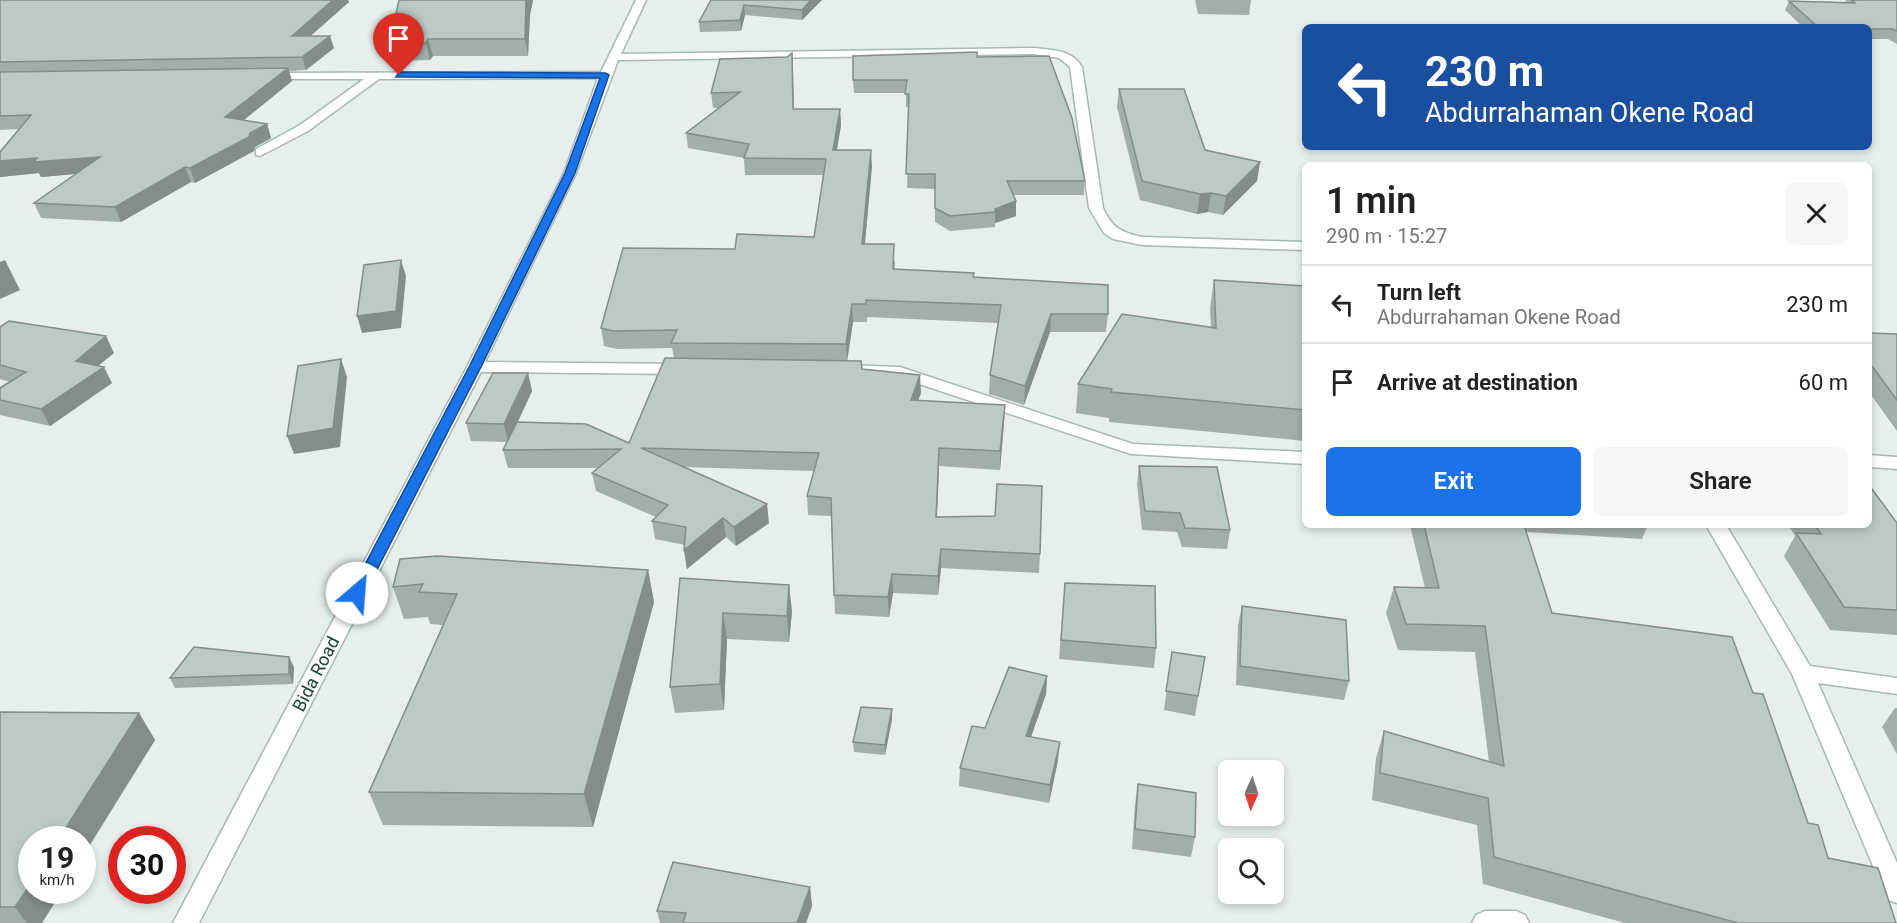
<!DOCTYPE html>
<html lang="en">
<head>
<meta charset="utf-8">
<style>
	:root { --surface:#fff; --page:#f6f6f6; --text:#222; --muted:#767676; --line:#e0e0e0; --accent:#1a73e8 }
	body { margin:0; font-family:Roboto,sans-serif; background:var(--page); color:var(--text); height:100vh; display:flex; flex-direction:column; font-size:22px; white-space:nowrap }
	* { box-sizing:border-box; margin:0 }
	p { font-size:20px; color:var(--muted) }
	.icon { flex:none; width:33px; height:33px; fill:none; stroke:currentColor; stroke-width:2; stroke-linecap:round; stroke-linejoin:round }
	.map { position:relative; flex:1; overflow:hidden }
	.sheet { position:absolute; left:1302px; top:162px; width:570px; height:366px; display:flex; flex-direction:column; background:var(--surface); border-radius:9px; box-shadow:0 3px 9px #0003 }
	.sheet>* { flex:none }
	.top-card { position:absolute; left:1302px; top:24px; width:570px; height:126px; border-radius:9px; box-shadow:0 3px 9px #0003; background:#1a4fa0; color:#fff; overflow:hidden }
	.needle { width:39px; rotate:183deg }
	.controls { position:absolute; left:1218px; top:760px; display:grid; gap:12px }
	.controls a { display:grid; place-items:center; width:66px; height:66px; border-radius:9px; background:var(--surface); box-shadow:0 3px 9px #0003; font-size:30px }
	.speed { position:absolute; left:18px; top:826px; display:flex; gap:12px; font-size:30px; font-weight:700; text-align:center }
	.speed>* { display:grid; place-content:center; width:78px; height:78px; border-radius:50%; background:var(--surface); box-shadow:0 3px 9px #0003; line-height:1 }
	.speed small { font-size:15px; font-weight:400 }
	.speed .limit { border:9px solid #d22; background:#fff; color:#111 }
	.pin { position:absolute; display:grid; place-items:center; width:51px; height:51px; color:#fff; margin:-62px -26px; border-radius:50% 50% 50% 0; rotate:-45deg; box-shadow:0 0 6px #0007 }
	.pin .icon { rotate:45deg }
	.me { position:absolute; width:66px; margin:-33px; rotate:27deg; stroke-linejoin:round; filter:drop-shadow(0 0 4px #0008) }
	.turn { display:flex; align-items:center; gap:21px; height:126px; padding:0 24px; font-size:27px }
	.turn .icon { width:78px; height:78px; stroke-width:2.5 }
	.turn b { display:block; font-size:42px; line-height:51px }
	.round { display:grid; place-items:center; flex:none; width:63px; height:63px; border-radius:9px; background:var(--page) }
	.summary { display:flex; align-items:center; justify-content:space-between; height:102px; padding:0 24px }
	h1 { font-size:36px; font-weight:600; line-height:45px }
	.cta { display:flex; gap:12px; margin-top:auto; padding:12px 24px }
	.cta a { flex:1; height:69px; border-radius:9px; background:var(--accent); color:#fff; font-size:24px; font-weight:600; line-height:69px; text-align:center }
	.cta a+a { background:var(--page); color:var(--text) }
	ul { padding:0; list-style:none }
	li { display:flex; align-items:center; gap:18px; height:78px; padding:0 24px; border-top:2px solid var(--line) }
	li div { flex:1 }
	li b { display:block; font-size:22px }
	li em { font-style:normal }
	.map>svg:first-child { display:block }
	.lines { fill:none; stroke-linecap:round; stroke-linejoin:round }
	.minor-casing { stroke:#a8b8b2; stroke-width:3 }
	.minor { fill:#fff; fill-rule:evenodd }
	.wall { fill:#a1aea9 }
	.shaded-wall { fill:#838d89 }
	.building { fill:#bbcac4; stroke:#838d89; stroke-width:1.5 }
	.route { fill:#1a73e8; stroke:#114b97; stroke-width:1.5 }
	.labels { text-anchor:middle; stroke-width:4.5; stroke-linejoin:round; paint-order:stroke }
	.street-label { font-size:18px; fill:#24423a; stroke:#f7fbf9 }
</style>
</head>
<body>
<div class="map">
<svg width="1897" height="923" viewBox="0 0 1897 923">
	<rect width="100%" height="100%" fill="#e6efeb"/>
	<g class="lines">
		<defs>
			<g id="minor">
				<path d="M636 0H646L621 54 1033 48C1052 50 1071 49 1082 67L1103 208C1112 228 1121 232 1142 237L1305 242V250L1142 245 1113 239 1104 233 1089 208 1070 67 1059 58 1033 54 618 60 576 173 485 362 683 364 691 369 683 374 481 372 199 923H173L467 367 564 173 598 78 379 79 308 131 260 156 256 155V149L300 125 364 79H268L262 76 268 73 601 72Z"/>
				<polygon points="846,365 900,367 1133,444 1305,452 1305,464 1131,454 892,375 840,373 838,370"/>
				<polygon points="1869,455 1897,457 1897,469 1869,467"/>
				<polygon points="1706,525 1726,525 1810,666 1897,678 1897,694 1818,683 1897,863 1897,903 1888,900 1884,892 1792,674"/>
				<polygon points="1485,911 1516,911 1525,915 1529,923 1472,923 1476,915"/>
			</g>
		</defs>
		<use href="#minor" class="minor-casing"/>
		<use href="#minor" class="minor"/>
	</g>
	<g class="wall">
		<polygon points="0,0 348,0 349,2 310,36 334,48 306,70 289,71 292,81 244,120 267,124 271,138 255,147 254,151 195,183 191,182 121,222 41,218 34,203 76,174 41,177 39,173 0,177 0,152 19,129 0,130"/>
		<polygon points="399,0 533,0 530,15 528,56 433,56 430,60 395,61 390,43"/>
		<polygon points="711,0 822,0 802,20 745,15 741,31 700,32 699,22"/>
		<polygon points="1195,0 1251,0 1249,15 1198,14"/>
		<polygon points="1846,0 1897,0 1897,44 1888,39 1869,39 1869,27 1803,27 1785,10 1789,1 1845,2"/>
		<polygon points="792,53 794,109 840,109 841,125 837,150 872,166 865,244 895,261 895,269 974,277 1108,314 1106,332 1050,332 1024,405 989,394 990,375 998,323 867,317 867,322 853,322 847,360 862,369 921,393 918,401 1004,423 1000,470 939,466 937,517 1040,554 1039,573 941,568 938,595 893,593 889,617 835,614 831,516 808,515 807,496 814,471 684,467 769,523 736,546 726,537 687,569 684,550 685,545 655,539 652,521 656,517 596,491 592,473 598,468 508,468 503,450 507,442 471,441 466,423 528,373 532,391 518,422 629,443 674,358 672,348 617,349 604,346 601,328 735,249 814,237 823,175 745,175 744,158 688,148 686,133 719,108 713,108 711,93 787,57"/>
		<polygon points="977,57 1085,181 1084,195 1013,195 1016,201 1016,216 995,223 995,227 950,231 935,222 935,189 907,188 909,107 906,107 906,93 854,93 853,80"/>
		<polygon points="1119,89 1205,150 1260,162 1257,181 1223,215 1208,212 1197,214 1140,200 1117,107"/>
		<polygon points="1214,280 1305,286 1305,441 1109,422 1109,418 1076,413 1078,384 1211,327 1210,308"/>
		<polygon points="0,327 114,353 99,365 112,383 50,426 0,415 0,388 10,382 0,379"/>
		<polygon points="1869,333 1897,334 1897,431 1869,392"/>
		<polygon points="1139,466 1230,530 1227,549 1182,547 1177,532 1142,530 1137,484"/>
		<polygon points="1897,523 1897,635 1830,630 1784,556 1795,536 1788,525 1869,525"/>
		<polygon points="1410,525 1648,525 1642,539 1526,532 1552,613 1753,693 1808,823 1828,858 1896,923 1625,923 1483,884 1477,825 1372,800 1376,758 1384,731 1489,762 1475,652 1398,650 1386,613 1394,587 1425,588"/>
		<polygon points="400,559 648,570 654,602 593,827 383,825 369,792 443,625 430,624 428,617 404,619 393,587"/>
		<polygon points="680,578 792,611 789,642 727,639 724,710 675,713 670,687"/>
		<polygon points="1065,583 1156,648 1154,668 1059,659"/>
		<polygon points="1242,606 1349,681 1344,700 1236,685 1238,625"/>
		<polygon points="1172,652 1205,657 1195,716 1164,710"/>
		<polygon points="294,667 293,684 175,688 170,678"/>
		<polygon points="1047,676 1046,694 1031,737 1058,760 1049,803 959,786 960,768 985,728"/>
		<polygon points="1895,708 1897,708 1897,754 1882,727"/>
		<polygon points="0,712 139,713 155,740 42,923 0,923"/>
		<polygon points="892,719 885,755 854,752 853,742"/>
		<polygon points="1138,784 1195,837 1191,857 1132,849 1135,804"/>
		<polygon points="810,887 812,906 806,923 660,923 657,911"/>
	</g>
	<g class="shaded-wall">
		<polygon points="333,0 348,0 349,2 296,49 292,36"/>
		<polygon points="526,0 533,0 530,15 528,56 525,39"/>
		<polygon points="811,0 822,0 802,20 802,10"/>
		<polygon points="744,5 745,15 741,31 740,20"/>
		<polygon points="330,36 334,48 306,70 302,57"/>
		<polygon points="428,39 433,56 430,60 426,43"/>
		<polygon points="792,53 793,68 794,125 793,109"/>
		<polygon points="288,68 292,81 230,131 225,117"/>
		<polygon points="840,109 841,125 834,166 833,150"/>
		<polygon points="267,124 271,138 255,147 254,151 195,183 190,168"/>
		<polygon points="871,150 872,166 863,262 862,244"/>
		<polygon points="100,157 107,171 41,177 39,173 0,177 0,161 37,158"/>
		<polygon points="1260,162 1257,181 1223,215 1226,196"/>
		<polygon points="185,167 191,182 121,222 115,207"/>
		<polygon points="1211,193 1208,212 1197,214 1200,194"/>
		<polygon points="1016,201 1016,216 995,223 995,209"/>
		<polygon points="5,260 20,290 0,299 0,262"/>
		<polygon points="401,260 406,276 401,328 362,333 357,316"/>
		<polygon points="852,304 853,322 847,362 846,344"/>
		<polygon points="1051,314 1050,332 1024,405 1025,386"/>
		<polygon points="106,336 114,353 84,377 76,361"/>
		<polygon points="341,359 347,377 340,447 294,454 287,436"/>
		<polygon points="104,367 112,383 50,426 41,409"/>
		<polygon points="528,373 532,391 508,442 504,424"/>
		<polygon points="920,375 921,393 911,418 911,400"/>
		<polygon points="1005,405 1004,423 1000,470 1000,451"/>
		<polygon points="939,448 939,466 936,536 936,517"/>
		<polygon points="767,504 769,523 736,546 734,527"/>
		<polygon points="723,518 726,537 687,569 684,550"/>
		<polygon points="941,549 941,568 938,595 938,576"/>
		<polygon points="648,570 654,602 593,827 584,794"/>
		<polygon points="892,574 893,593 889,617 888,597"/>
		<polygon points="789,585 792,611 789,642 787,616"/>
		<polygon points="723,613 727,639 724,710 720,684"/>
		<polygon points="289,657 294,667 293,684 289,674"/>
		<polygon points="1047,676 1046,694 1025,754 1026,736"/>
		<polygon points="892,709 892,719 885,755 885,745"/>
		<polygon points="139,713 155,740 82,857 82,840 58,840"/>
		<polygon points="1060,742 1058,760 1049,803 1050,785"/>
		<polygon points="32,882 32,891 62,891 42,923 27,923 15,907"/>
		<polygon points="810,887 812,906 806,923 797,923"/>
	</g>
	<g class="building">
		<polygon points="0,0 333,0 292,36 330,36 302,57 0,62"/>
		<polygon points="399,0 526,0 525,39 428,39 426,43 390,43"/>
		<polygon points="711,0 811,0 802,10 744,5 740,20 699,22"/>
		<polygon points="1852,0 1897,0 1897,31 1893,29 1869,29 1869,27 1818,27 1789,1 1855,3"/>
		<polygon points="977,52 977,57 1049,56 1072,118 1085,181 1007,181 1016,201 995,209 995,212 950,216 935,208 935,174 906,174 909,94 905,94 907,80 853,80 853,56"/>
		<polygon points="792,53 793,109 840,109 833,150 871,150 862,244 894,244 893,269 974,273 973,277 1108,285 1108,314 1051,314 1025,386 990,375 1001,305 866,300 866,304 852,304 846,344 671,343 677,330 613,331 601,328 623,248 735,249 737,234 814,237 826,159 744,158 749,144 686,133 740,92 711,93 720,59 787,57"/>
		<polygon points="288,68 225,117 267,124 250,133 249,137 190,168 185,167 115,207 34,203 100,157 34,162 37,158 0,161 0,152 31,115 0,116 0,72"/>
		<polygon points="1119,89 1184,89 1205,150 1260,162 1226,196 1211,193 1200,194 1142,181"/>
		<polygon points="401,260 396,311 357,316 364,265"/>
		<polygon points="1214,280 1305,286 1305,410 1111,392 1112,389 1078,384 1122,314 1216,328"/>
		<polygon points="9,321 106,336 76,361 104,367 41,409 0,400 0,388 26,372 0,365 0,327"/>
		<polygon points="1869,333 1897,334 1897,400 1869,362"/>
		<polygon points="665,358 861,361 862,369 920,375 911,400 1005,405 1000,451 939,448 936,517 995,516 997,484 1042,486 1040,554 941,549 938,576 892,574 888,597 834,595 831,498 807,496 819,453 641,448 767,504 734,527 723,518 684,550 686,527 652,521 668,505 592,473 621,449 503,450 517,422 586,424 629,443"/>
		<polygon points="341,359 333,428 287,436 298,366"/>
		<polygon points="493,373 528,373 504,424 466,423"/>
		<polygon points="1139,466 1217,467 1230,530 1185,528 1180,513 1145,511"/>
		<polygon points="1869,485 1897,523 1897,610 1844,607 1796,533 1821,534 1815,525 1869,525"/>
		<polygon points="1424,525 1524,525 1552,613 1732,637 1753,693 1763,694 1808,823 1818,825 1828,858 1878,868 1896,923 1738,923 1494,857 1488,798 1380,773 1384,731 1504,766 1485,626 1406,624 1394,587 1439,588"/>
		<polygon points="437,556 648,570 584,794 369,792 457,594 419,592 423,584 393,587 400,559"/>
		<polygon points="680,578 789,585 787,616 723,613 720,684 670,687"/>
		<polygon points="1065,583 1155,586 1156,648 1061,640"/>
		<polygon points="1242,606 1346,620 1349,681 1240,666"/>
		<polygon points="194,647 289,657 289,674 170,678"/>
		<polygon points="1172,652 1205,657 1198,696 1166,691"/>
		<polygon points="1009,667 1047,676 1026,736 1060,742 1050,785 960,768 972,726 985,728"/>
		<polygon points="861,707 892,709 885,745 853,742"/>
		<polygon points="0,712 139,713 58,840 32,840 32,882 15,907 0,907"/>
		<polygon points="1138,784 1196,793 1195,837 1135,829"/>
		<polygon points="673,862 810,887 797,923 683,923 686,913 657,911"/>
	</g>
	<polygon class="route" points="399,72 605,73 609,75 575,173 481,367 365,593 357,599 350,593 469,367 565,173 600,78 396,77"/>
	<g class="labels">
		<g class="street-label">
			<text transform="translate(316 674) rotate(-63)" y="6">Bida Road</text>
		</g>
	</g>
</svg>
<div class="controls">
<a><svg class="needle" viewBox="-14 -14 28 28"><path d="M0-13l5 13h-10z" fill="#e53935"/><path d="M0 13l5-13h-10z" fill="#767676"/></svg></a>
<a><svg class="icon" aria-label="search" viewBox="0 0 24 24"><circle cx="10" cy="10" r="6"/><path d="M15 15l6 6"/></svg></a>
</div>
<div class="speed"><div>19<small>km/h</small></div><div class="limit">30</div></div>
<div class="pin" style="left:399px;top:75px;background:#d93025"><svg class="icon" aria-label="arrive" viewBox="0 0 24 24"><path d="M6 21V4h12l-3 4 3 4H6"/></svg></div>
<svg class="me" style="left:357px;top:593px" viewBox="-20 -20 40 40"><circle r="19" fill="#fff"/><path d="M0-13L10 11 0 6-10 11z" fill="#1a73e8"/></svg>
<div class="top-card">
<div class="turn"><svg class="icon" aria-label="left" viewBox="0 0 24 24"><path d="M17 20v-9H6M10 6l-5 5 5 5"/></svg><div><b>230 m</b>Abdurrahaman Okene Road</div></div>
</div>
<section class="sheet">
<div class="summary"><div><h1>1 min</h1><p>290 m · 15:27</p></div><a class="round"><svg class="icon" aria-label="close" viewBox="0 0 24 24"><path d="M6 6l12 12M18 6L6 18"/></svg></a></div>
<ul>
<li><svg class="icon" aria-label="left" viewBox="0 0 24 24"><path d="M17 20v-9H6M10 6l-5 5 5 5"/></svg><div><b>Turn left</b><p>Abdurrahaman Okene Road</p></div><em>230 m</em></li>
<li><svg class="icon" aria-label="arrive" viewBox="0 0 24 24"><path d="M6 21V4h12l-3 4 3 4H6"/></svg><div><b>Arrive at destination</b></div><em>60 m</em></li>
</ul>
<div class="cta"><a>Exit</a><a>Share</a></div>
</section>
</div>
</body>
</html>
